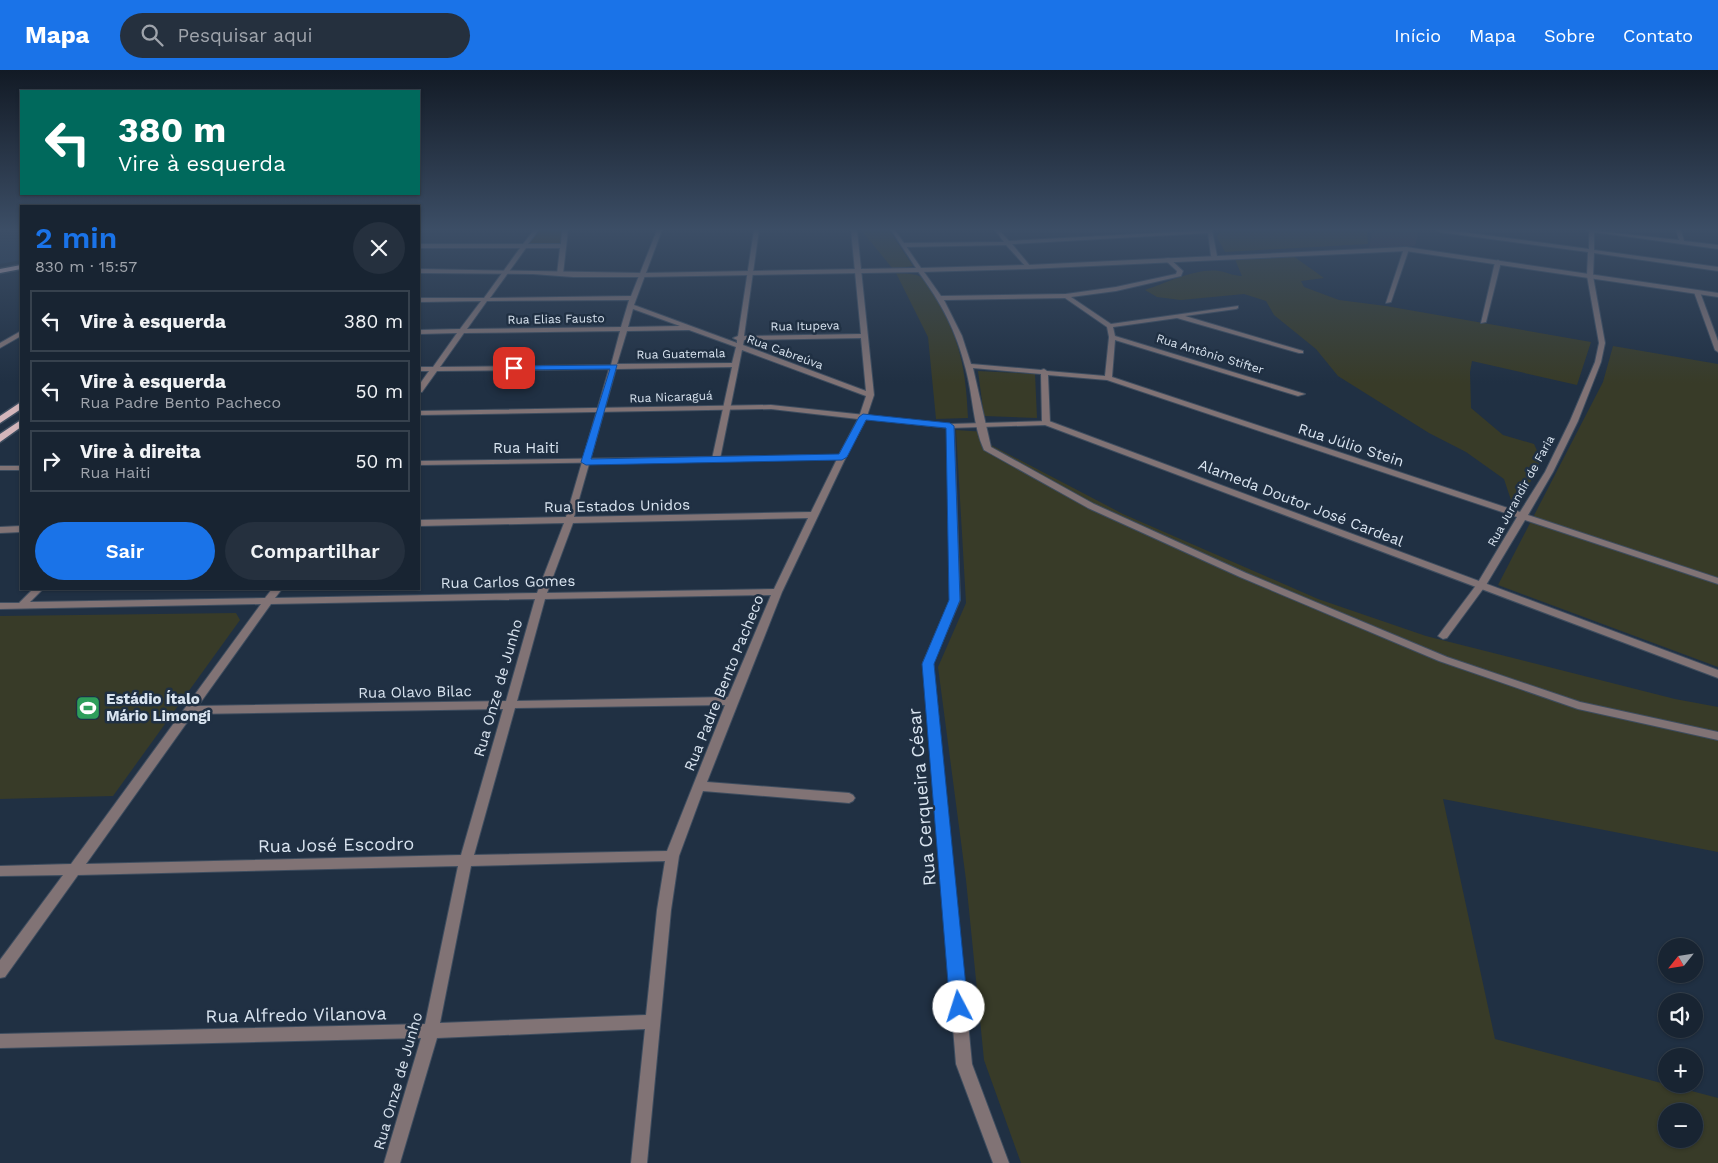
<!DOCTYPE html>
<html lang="pt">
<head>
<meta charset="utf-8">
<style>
	:root { --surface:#182432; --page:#25303e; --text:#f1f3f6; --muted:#9fa4ac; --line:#36414d; --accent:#1a73e8 }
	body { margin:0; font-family:"Work Sans",sans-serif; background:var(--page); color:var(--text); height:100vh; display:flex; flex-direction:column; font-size:19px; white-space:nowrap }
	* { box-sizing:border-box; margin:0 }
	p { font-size:16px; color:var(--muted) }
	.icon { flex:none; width:28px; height:28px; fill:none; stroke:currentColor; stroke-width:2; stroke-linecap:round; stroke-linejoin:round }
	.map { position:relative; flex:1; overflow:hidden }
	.panel { position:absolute; left:20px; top:135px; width:400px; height:385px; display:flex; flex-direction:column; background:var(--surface); border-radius:0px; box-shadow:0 1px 4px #0004,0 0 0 1px var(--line) }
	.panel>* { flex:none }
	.top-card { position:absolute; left:20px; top:20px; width:400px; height:105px; border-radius:0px; box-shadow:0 1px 4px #0004,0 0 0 1px var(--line); background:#00695c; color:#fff; overflow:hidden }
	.needle { width:32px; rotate:240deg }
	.tools { position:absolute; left:1658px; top:868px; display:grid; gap:10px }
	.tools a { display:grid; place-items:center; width:45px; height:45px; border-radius:50%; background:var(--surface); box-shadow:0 1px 4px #0004,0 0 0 1px var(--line); font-size:25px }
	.pin { position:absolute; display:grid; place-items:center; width:42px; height:42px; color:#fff; margin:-21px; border-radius:10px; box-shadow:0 2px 8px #0006 }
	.me { position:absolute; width:55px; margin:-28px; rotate:355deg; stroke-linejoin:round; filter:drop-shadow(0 0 4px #0008) }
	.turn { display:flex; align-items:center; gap:18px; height:105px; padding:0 15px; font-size:22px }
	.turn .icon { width:65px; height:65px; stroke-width:2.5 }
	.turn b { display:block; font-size:35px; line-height:42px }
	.round { display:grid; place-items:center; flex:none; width:52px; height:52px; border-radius:26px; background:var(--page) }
	.head { display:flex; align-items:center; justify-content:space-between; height:85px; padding:0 15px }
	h1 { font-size:30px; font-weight:600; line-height:38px; color:var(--accent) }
	.action { display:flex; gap:10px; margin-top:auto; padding:10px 15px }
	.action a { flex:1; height:58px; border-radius:30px; background:var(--accent); color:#fff; font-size:20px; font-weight:600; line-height:58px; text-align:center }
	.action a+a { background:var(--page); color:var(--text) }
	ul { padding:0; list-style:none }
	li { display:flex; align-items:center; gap:15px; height:62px; margin:0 10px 8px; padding:0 5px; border:2px solid var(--line); border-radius:0px }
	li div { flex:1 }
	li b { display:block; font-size:19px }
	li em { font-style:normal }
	header { display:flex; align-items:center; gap:30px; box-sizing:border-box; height:70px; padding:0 25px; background:var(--accent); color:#fff }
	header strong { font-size:24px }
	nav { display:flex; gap:28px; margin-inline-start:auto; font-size:18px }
	.search { width:350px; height:45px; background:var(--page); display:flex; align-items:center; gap:12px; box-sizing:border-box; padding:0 18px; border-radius:28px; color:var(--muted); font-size:19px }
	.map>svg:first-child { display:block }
	.built { fill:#243952 }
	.education { fill:#363445 }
	.green { fill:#383b28; fill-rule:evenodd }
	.sand { fill:#3e3616 }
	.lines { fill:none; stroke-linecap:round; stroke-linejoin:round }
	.minor-casing { stroke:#3e4d5f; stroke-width:2 }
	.tertiary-casing { stroke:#3e4d5f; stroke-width:2 }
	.primary-casing { stroke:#3e4d5f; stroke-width:3 }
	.minor { fill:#817375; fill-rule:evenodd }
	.tertiary { fill:#817375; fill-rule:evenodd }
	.primary { fill:#d4b6bb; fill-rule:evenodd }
	.route { fill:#1a73e8; stroke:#114b97 }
	.labels { text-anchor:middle; stroke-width:5; stroke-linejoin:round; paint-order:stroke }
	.far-street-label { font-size:12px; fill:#d9e4f0; stroke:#203043 }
	.street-label { font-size:15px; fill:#d9e4f0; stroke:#203043 }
	.poi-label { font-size:15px; font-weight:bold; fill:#d9e4f0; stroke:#203043; text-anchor:start }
	.near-street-label { font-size:18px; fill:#d9e4f0; stroke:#203043 }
</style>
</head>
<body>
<header>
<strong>Mapa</strong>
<div class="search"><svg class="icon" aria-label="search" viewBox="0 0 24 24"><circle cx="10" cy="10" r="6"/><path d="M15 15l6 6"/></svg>Pesquisar aqui</div>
<nav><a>Início</a><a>Mapa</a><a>Sobre</a><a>Contato</a></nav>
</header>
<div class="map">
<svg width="1718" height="1093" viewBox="0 0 1718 1093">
	<rect width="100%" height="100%" fill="#203043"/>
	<polygon class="built" points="0,160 21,161 21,190 0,194"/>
	<polygon class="education" points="1381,160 1419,160 1415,176 1369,178 1372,163"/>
	<g class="green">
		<polygon points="861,160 889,160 913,196 893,199"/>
		<polygon points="1221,160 1371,160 1367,162 1368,174 1225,182 1217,167"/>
		<path d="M1293 186 1324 208 1301 211 1304 217 1339 230 1386 236 1591 272 1577 315 1472 291 1470 302 1471 338 1503 365 1534 374 1541 389 1520 434 1512 433 1504 409 1466 382 1429 363 1338 306 1316 279 1274 245 1266 231 1244 224 1181 230 1157 227 1145 220C1167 213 1195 198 1219 201 1227 202 1233 206 1242 206L1234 187Z"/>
		<path d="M896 203C903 204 912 203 919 206 926 209 931 220 935 227 960 269 966 299 968 348L936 349 928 267Z"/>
		<polygon points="1613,276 1718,294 1718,597 1498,515 1603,312"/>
		<polygon points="978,301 1035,304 1037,348 984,346"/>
		<path d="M956 360 986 362 989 374 1123 444 1318 529 1426 566 1675 629 1718 637V782L1443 729 1495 969 1718 1028V1093H1021L984 990 966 810 938 597 966 533ZM1666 1041H1694V1069H1666Z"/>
		<polygon points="236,543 240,550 113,726 0,729 0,546"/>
	</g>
	<polygon class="sand" points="538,160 563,160 562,175 524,176"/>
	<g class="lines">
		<defs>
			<g id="minor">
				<path d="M534 160H539L528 174H561L562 160H568L563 204 560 206 557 204 560 178H526L490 228 631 226 657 160H662L634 235 737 273V270L733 268 738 266 754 160H759L744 266 861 264 851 160H857L874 325 866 349H860L859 347 866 326 742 280 720 389 716 391 712 389 732 297 616 299 574 447 811 442 838 387 842 385 846 387 782 522 707 712 849 723 853 725 855 728 853 731 849 733 703 721 679 786 671 840 647 1093H631L645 959 437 968 400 1093H384L421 968 0 978V964L425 954 458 796 78 805 5 907 0 908V890L63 805 0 806V796L71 794 261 534 0 539V533H19L33 519H43L30 532 265 528 272 519H282L275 528 537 523 564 453 419 456V450L566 447 609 299 437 301 422 322H419V315L429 301H419V297H433L457 263 419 264V260L460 259 481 231 419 232V228H484L520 178H419V174H523ZM629 230 621 257 467 259 487 231ZM633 239 680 256 628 257ZM689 260 736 277 732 293 617 294 627 261ZM620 261 611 295 440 297 464 263ZM861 268 866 321 743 275 744 270ZM808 448 774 519 547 523 573 453ZM771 525 728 627 517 631 545 529ZM535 529 506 631 198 636 271 534ZM725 635 667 781 474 785 515 638ZM503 639 461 785 86 794 193 644ZM665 791 657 840 646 945 440 953 471 796Z"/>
				<polygon points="995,160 999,160 1009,171 1212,160 1217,186 1214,188 1211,186 1208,163 1012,174 1031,197 1028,199 1006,175 904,177 901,175 904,173 1004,172"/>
				<path d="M1437 160H1447L1589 179V162L1587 160 1679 170 1676 160H1681L1684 171 1718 175V179L1594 162V180L1718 197V201L1594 183 1593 206 1605 273 1601 292 1578 351 1553 402 1528 445 1718 508V514L1525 450 1486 515 1447 568 1443 569 1438 566 1477 514 1517 447 1107 310 1048 305 1050 353 1046 355 1042 353 1041 304 973 298 991 377 1094 434 1246 503 1447 587 1580 632 1718 662V670L1578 639 1439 591 1240 507 1088 438 984 380C973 356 973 326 966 300 956 260 942 234 917 200L922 199 941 226 1066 224 1116 217 1176 204 1177 201 1164 189 1169 188 1183 201 1181 206 1116 221 1071 227 1111 254 1238 236V238L1236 239 1185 246 1303 281V283H1299L1177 248 1113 257 1115 266 1305 324 1298 326 1115 270 1112 307 1520 442 1545 402 1570 351 1595 292 1599 273 1587 206 1588 182 1439 162ZM1065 228 1107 257 1109 267 1105 306 1047 301 1044 299 1041 300 971 294 962 266 944 230Z"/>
				<polygon points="1404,178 1409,179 1391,232 1386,233"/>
				<polygon points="1498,190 1501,192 1486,252 1481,253 1495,192"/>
				<polygon points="1697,220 1700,222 1718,271 1718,282 1715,280 1694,222"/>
				<polygon points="21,261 21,266 0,278 0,273"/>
				<polygon points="947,354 953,354 954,356 960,530 933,593 972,994 1009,1093 993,1093 956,994 923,593 950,530"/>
				<polygon points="21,456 21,462 0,463 0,457"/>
			</g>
			<g id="tertiary">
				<polygon points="891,160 895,160 921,198 1028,195 1406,177 1718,223 1718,227 1406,181 1028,199 920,202 642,207 573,207 533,204 419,203 419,199 642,203 916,198"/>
				<polygon points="771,335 950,354 1049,351 1718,600 1718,608 1045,355 950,358 866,349 846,387 842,389 419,395 419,391 839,385 858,349 771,339 419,345 419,341"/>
				<rect x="0" y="396" width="21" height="4"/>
			</g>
			<g id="primary">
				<polygon points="21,195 21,199 0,203 0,199"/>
				<polygon points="21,332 21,339 0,353 0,346"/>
				<polygon points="21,350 21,357 0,372 0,364"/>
			</g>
		</defs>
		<use href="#minor" class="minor-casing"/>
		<use href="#tertiary" class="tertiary-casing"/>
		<use href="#primary" class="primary-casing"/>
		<use href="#minor" class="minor"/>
		<use href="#tertiary" class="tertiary"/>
		<use href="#primary" class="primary"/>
	</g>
	<linearGradient id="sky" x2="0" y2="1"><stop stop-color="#121a25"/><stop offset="0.51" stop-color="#3c4e66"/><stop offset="1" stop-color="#3c4e66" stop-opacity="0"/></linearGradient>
	<rect width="1718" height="313" fill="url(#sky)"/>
	<polygon class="route" points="617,295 591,389 839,384 859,347 863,344 950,353 954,356 960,530 934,594 968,937 965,943 959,945 953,943 950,937 922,594 949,530 946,358 866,350 847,387 842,390 586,395 581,392 610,299 514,300 510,298 514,296"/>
	<defs>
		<symbol id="stadium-square" viewBox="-11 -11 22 22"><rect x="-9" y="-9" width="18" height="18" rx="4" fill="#2e9e5b" stroke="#203043"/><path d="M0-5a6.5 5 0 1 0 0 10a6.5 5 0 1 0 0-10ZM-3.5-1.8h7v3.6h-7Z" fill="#fff"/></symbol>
	</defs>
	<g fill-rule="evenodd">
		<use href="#stadium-square" x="74" y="624" width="28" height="28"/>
	</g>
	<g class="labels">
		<g class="far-street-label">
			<text transform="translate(556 249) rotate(-1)" y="4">Rua Elias Fausto</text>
			<text transform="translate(805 256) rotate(-1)" y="4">Rua Itupeva</text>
			<text transform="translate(785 282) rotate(20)" y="4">Rua Cabreúva</text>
			<text transform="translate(681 284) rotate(-1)" y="4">Rua Guatemala</text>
			<text transform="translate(1210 284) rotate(17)" y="4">Rua Antônio Stifter</text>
			<text transform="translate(671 327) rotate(-2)" y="4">Rua Nicaraguá</text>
			<text transform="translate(1521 421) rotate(-61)" y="4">Rua Jurandir de Faria</text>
		</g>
		<g class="street-label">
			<text transform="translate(1351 375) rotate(18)" y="5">Rua Júlio Stein</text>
			<text x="526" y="383">Rua Haiti</text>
			<text transform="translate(1301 433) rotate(21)" y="5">Alameda Doutor José Cardeal</text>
			<text transform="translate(617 436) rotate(-1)" y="5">Rua Estados Unidos</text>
			<text transform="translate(508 512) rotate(-1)" y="5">Rua Carlos Gomes</text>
			<text transform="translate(724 613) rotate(-68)" y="5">Rua Padre Bento Pacheco</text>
			<text transform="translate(498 618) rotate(-74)" y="5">Rua Onze de Junho</text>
			<text transform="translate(415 622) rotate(-1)" y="5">Rua Olavo Bilac</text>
			<text transform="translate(398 1011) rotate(-74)" y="5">Rua Onze de Junho</text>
		</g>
		<g class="poi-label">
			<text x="106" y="634">Estádio Ítalo<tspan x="106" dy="17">Mário Limongi</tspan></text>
		</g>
		<g class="near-street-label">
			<text transform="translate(922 727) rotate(-95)" y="6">Rua Cerqueira César</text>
			<text transform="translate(336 775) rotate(-1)" y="6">Rua José Escodro</text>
			<text transform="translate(296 945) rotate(-1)" y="6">Rua Alfredo Vilanova</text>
		</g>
	</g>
</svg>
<div class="tools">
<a><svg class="needle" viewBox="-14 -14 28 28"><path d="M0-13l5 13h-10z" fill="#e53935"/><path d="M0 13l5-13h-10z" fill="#9fa4ac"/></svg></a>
<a><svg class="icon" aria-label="sound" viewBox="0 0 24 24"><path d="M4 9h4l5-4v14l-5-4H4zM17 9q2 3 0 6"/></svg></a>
<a>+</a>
<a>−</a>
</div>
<div class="pin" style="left:514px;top:298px;background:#d93025"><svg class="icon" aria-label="arrive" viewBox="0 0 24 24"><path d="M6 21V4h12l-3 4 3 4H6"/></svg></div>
<svg class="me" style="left:959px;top:937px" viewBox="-20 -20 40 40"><circle r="19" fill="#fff"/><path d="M0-13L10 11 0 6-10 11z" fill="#1a73e8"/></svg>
<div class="top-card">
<div class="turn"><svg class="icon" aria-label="left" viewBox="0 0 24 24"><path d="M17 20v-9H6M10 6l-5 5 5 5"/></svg><div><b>380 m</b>Vire à esquerda</div></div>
</div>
<section class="panel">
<div class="head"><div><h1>2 min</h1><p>830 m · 15:57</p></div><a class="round"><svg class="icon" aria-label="close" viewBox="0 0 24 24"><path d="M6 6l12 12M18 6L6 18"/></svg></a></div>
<ul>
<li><svg class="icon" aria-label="left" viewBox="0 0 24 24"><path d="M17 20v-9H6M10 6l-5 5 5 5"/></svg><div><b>Vire à esquerda</b></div><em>380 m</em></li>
<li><svg class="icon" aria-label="left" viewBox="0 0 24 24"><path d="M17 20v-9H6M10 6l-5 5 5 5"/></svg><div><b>Vire à esquerda</b><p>Rua Padre Bento Pacheco</p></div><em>50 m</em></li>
<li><svg class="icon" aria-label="right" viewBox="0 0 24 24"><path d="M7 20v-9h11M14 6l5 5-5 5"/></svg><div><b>Vire à direita</b><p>Rua Haiti</p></div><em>50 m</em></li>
</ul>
<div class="action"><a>Sair</a><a>Compartilhar</a></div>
</section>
</div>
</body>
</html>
